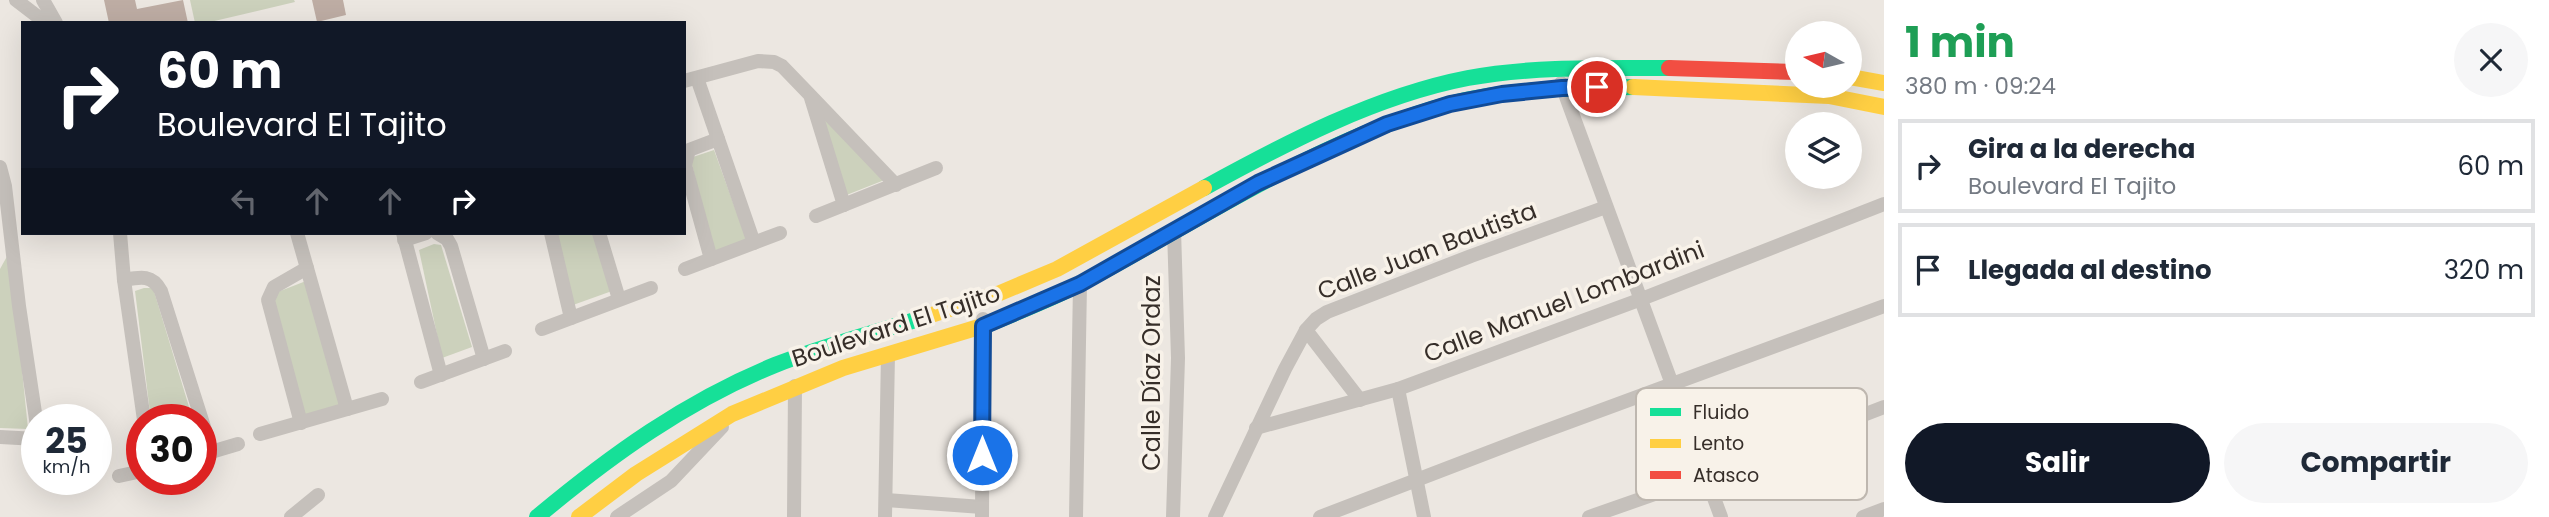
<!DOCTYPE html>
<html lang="es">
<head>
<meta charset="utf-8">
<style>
	:root { --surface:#fff; --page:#f6f6f7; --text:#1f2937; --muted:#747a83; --line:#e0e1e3; --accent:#111827 }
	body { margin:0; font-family:Poppins,sans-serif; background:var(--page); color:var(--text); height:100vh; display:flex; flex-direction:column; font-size:26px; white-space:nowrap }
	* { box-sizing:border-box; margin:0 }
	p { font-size:23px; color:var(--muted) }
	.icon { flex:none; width:38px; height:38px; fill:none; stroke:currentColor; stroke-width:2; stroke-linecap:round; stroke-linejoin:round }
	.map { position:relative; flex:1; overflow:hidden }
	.sheet { display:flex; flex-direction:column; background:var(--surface); width:665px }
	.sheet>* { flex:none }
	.top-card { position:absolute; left:21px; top:21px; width:665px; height:214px; border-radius:0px; box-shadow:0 7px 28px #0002; background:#111827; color:#fff; overflow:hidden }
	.needle { width:46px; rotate:278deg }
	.tools { position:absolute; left:1785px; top:21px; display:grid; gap:14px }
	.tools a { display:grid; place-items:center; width:77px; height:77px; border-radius:50%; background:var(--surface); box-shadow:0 7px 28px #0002; font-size:35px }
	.speed { position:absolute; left:21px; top:404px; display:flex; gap:14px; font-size:35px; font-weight:700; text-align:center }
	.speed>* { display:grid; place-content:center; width:91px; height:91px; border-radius:50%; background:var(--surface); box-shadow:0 7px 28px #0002; line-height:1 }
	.speed small { font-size:18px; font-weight:400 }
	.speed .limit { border:10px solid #d22; background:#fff; color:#111 }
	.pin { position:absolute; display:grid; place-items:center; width:60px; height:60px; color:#fff; margin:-30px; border:4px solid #fff; border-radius:50%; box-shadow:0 2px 7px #0007 }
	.me { position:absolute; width:77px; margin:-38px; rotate:0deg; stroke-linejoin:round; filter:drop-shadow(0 0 5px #0008) }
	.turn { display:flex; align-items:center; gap:24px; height:147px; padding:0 21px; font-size:32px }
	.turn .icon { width:91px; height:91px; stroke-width:2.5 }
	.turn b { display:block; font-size:49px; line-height:60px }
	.lanes { display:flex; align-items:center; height:66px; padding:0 21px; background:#0003; justify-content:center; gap:35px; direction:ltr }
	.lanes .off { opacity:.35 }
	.round { display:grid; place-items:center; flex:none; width:74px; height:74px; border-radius:37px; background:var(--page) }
	.overview { display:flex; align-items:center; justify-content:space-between; height:119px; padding:0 21px }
	h1 { font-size:42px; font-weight:700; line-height:52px; color:#1e9e55 }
	.primary-button { display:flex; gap:14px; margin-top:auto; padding:14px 21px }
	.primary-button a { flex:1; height:80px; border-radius:42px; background:var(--accent); color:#fff; font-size:28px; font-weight:700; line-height:80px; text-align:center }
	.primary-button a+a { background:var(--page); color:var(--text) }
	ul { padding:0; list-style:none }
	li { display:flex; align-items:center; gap:21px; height:94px; margin:0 14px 10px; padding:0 7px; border:4px solid var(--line); border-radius:0px }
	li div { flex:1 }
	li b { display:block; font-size:26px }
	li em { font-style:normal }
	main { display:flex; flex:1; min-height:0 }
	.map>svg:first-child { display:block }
	.green { fill:#ccd1bc }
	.building { fill:#beada4 }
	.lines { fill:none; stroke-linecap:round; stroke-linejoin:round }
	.street { stroke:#c5c0bb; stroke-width:14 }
	.fast { stroke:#16e098; stroke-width:16 }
	.slow { stroke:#ffcf43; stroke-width:16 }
	.jam { stroke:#f24e42; stroke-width:16 }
	.route-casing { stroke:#114b97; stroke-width:18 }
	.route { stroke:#1a73e8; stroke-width:12 }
	.labels { text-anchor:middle; stroke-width:7; stroke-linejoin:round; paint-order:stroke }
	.street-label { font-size:24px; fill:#362e29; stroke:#f8f2e9 }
	.key { fill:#f8f2e9; stroke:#beb7af; stroke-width:2 }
	.key-label { font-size:19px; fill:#362e29 }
</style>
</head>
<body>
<main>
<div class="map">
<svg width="1884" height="517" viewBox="0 0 1884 517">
	<rect width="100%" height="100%" fill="#ece7e1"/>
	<g class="green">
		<polygon points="190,0 294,0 295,2 206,23 195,23"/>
		<polygon points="817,109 887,179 844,196"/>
		<polygon points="714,150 747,241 714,253 691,161 693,157"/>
		<polygon points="555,233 593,233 612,291 573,305"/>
		<polygon points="434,244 441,245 472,347 442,358 419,250"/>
		<polygon points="10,251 28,429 0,428 0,269"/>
		<polygon points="306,281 344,404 303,415 273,304 275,293"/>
		<polygon points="144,288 153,288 193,420 151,420 135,291"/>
	</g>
	<g class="building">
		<polygon points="104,0 135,0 137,9 183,0 188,23 109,23"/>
		<polygon points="312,0 343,0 346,15 317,22"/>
	</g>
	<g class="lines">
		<g class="street">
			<polyline points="16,0 46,23"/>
			<polyline points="43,0 56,23"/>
			<polyline points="697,78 754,243"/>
			<polyline points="684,81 758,61 774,62 782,66 809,94 896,185"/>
			<polyline points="1561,83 1721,517"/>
			<polyline points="811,98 844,205"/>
			<polyline points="0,167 5,186 19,306 37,426"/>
			<polyline points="816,216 936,168"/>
			<polyline points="120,233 124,280 144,420"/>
			<polyline points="297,233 347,409"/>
			<polyline points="403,233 441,375"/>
			<polyline points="437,233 447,239 451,246 484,359"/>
			<polyline points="551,233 571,318"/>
			<polyline points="599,233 619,299"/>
			<polyline points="404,240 426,233"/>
			<polyline points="711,259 685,165 689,150 718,139"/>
			<polyline points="685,269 780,233"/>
			<path d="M124 280C140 277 152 274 161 291L212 452"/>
			<polyline points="542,329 651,288"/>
			<polyline points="1306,330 1360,400"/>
			<polyline points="421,382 505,351"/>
			<polyline points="1398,389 1424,517"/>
			<polyline points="301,423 268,300 274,287 307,268"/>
			<polyline points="1256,428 1398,389 1639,300 1884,204"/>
			<polyline points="260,434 382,399"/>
			<polyline points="0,437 37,439"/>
			<polyline points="201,455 238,444"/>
			<polyline points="119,476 142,471"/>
			<polyline points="886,500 982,507"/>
			<polyline points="291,517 318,495"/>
			<polyline points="617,517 671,481 722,427"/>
			<polyline points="794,517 795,386"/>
			<polyline points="885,517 888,354"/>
			<polyline points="982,517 983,319"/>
			<polyline points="1076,517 1080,284"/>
			<polyline points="1173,517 1178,358 1174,230"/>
			<polyline points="1215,517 1285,369 1306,330 1316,319 1327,312 1471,256 1606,207"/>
			<polyline points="1320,517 1534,435 1884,306"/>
			<polyline points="1589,517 1706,476 1884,407"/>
			<polyline points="1863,517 1884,509"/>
		</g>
		<g class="fast">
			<path d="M1204 188C1286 143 1375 96 1468 78 1534 66 1602 68 1669 68"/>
			<path d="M989 324C1020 311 1052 299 1082 283 1202 219 1316 141 1449 104 1509 88 1572 88 1633 87"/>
			<path d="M537 517C610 456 686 401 775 365 823 346 873 333 922 318"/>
		</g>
		<g class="slow">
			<polyline points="1850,77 1884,83"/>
			<polyline points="1633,87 1829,96 1884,107"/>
			<polyline points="922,318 1000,293 1057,269 1204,188"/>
			<polyline points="579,517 636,474 732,414 843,368 989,324"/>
		</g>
		<polyline class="jam" points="1669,68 1797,72"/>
	</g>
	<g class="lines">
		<defs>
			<polyline id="route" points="982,455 983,326 1080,284 1258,183 1387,124 1450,104 1502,94 1562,88 1597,87"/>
		</defs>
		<use href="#route" class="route-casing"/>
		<use href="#route" class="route"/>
	</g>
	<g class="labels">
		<g class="street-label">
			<text transform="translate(1427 251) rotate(-21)" y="8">Calle Juan Bautista</text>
			<text transform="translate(1564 302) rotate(-21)" y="8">Calle Manuel Lombardini</text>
			<text transform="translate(896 326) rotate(-18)" y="8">Boulevard El Tajito</text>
			<text transform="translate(1152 373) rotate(-90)" y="8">Calle Díaz Ordaz</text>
		</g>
	</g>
	<rect x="1636" y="388" width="231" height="112" rx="10" class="key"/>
	<rect x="1650" y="408" width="31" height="8" fill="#16e098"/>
	<rect x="1650" y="439" width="31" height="9" fill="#ffcf43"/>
	<rect x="1650" y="471" width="31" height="8" fill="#f24e42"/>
	<g class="key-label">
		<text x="1693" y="419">Fluido</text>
		<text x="1693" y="450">Lento</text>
		<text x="1693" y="482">Atasco</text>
	</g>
</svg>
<div class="tools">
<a><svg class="needle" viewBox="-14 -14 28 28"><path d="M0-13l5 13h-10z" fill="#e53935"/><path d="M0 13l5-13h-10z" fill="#747a83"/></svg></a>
<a><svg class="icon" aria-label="layers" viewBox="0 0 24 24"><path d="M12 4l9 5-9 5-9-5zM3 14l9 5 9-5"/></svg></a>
</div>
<div class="speed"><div>25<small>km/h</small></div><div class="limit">30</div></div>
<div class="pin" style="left:1597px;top:87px;background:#d93025"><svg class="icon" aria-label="arrive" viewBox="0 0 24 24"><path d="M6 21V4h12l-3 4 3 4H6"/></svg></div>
<svg class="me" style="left:982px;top:455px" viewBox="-20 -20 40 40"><circle r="17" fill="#1a73e8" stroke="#fff" stroke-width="3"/><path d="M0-11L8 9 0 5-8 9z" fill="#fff"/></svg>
<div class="top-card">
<div class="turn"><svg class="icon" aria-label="right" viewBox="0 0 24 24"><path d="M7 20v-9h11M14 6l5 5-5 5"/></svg><div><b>60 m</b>Boulevard El Tajito</div></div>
<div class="lanes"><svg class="icon off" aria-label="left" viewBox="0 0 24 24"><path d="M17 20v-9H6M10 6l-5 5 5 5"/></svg><svg class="icon off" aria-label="ahead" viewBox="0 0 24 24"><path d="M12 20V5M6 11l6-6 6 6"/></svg><svg class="icon off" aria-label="ahead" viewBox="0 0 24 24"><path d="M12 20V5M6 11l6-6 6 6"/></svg><svg class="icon" aria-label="right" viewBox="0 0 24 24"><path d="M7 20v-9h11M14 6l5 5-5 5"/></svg></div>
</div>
</div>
<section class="sheet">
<div class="overview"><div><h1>1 min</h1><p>380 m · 09:24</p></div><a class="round"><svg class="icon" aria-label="close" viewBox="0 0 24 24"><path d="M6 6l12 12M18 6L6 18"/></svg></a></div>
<ul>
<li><svg class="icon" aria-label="right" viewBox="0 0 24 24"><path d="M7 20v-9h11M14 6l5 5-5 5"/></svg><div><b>Gira a la derecha</b><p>Boulevard El Tajito</p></div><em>60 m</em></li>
<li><svg class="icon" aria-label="arrive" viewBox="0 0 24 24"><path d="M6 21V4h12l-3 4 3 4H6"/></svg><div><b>Llegada al destino</b></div><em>320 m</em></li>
</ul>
<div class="primary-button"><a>Salir</a><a>Compartir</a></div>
</section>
</main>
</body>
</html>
